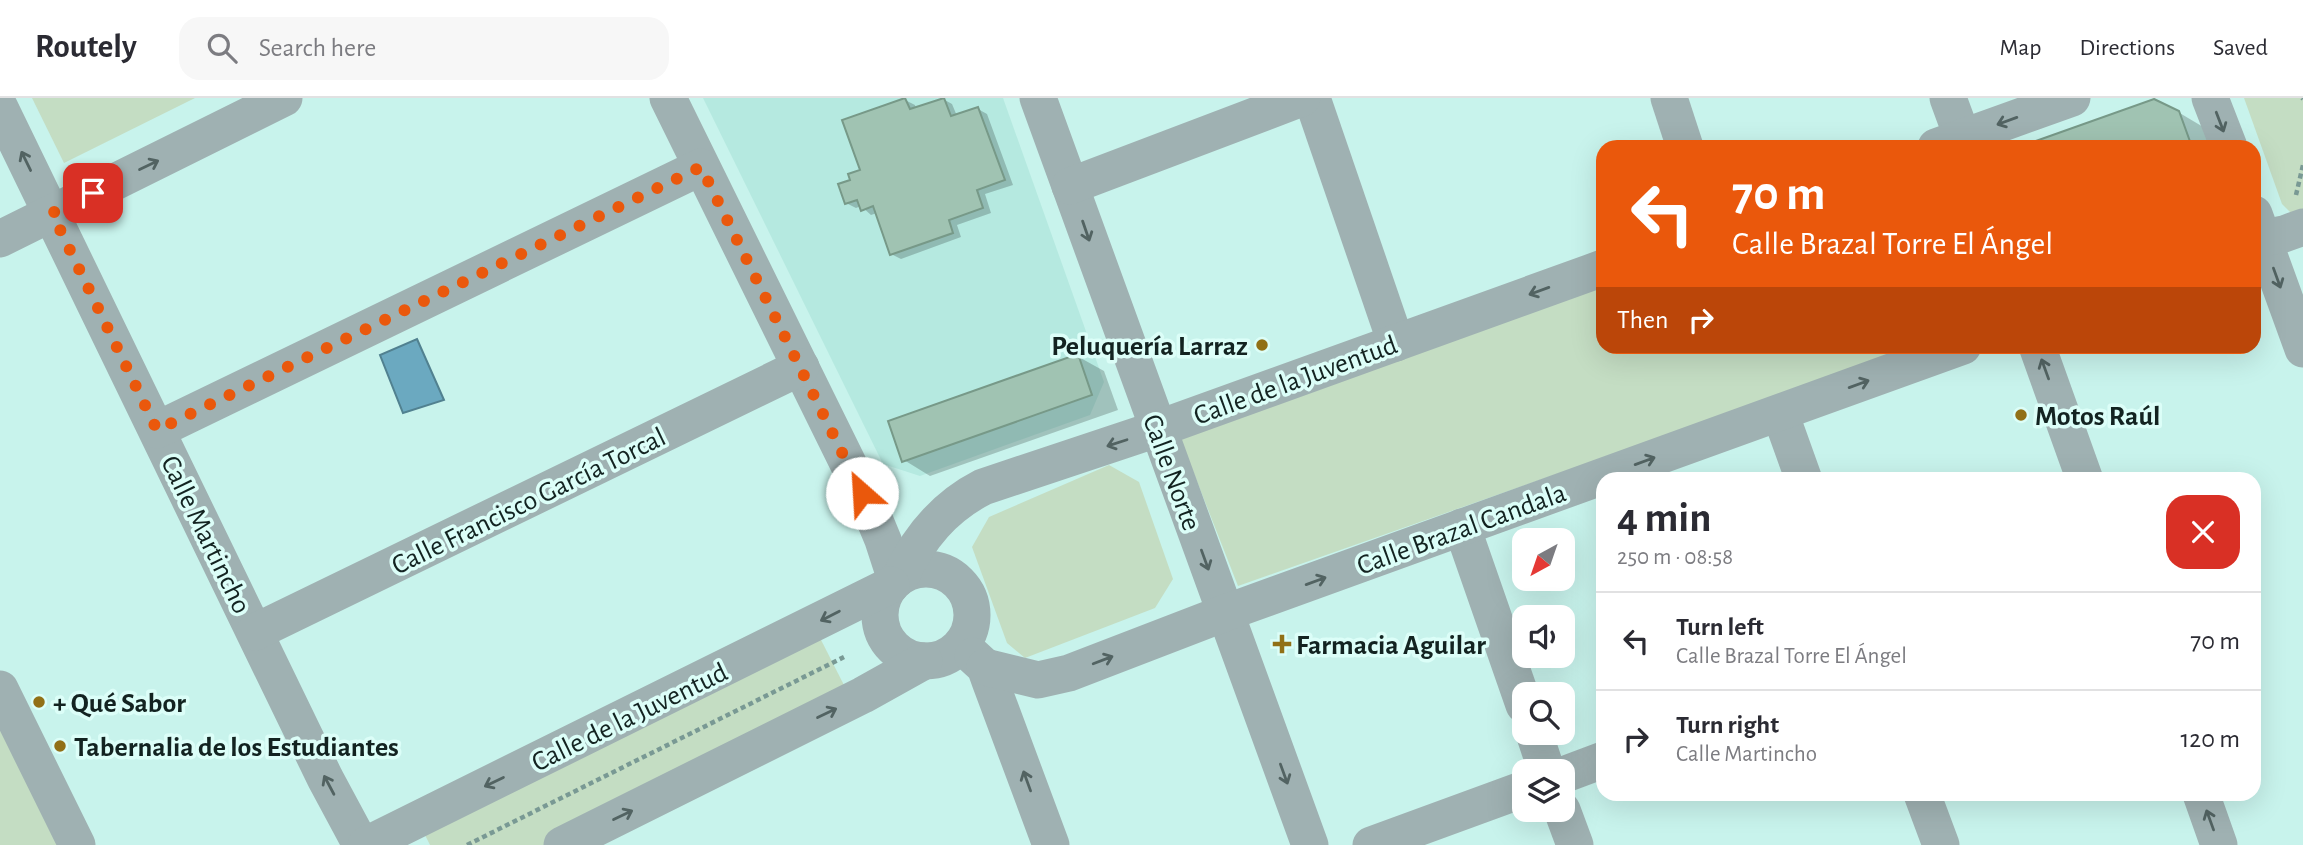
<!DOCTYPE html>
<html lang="en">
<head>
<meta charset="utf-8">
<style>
	:root { --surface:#fff; --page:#f7f7f7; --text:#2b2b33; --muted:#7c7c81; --line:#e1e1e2 }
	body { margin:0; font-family:"Alegreya Sans",sans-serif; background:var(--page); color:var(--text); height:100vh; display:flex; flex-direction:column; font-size:26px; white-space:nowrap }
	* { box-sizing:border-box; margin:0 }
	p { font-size:23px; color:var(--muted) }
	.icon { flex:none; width:38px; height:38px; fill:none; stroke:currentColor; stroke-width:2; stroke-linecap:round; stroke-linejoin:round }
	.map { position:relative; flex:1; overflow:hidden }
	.drawer { position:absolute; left:1596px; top:374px; width:665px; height:329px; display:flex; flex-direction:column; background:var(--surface); border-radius:21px; box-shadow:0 7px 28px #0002 }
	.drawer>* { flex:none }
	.banner { position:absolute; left:1596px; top:42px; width:665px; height:214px; border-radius:21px; box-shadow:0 7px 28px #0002; background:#ea580c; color:#fff; overflow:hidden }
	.needle { width:46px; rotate:220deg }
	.controls { position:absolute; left:1512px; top:430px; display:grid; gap:14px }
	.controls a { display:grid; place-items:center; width:63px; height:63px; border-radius:14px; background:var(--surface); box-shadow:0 7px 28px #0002; font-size:35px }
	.pin { position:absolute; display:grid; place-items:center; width:60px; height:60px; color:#fff; margin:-30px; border-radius:14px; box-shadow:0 4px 10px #0006 }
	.me { position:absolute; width:77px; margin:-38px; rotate:334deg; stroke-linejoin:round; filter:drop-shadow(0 0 5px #0008) }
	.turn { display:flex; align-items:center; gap:24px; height:147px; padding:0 21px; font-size:32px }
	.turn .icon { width:91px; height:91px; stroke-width:2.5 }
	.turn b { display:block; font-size:49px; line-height:60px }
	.then { display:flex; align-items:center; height:66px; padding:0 21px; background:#0003; gap:14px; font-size:26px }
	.round { display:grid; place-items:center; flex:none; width:74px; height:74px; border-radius:21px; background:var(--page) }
	.summary { display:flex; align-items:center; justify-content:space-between; height:119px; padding:0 21px }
	h1 { font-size:42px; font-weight:600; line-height:52px }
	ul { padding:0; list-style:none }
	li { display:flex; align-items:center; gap:21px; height:98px; padding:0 21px; border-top:2px solid var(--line) }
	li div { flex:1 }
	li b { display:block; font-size:26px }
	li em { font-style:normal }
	header { display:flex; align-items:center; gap:42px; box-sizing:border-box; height:98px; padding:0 35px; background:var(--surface); border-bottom:2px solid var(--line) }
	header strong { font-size:33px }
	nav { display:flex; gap:38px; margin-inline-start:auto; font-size:24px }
	.search { width:490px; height:63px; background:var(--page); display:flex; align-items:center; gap:18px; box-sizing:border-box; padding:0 24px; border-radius:21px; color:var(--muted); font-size:26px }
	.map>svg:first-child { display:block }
	.built { fill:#b5e9e0 }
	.green { fill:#c4ddc3 }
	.water { fill:#6ba9c0; stroke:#518190; stroke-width:2 }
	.shadow { fill:#0003 }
	.building { fill:#a0c3b2; stroke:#798; stroke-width:2 }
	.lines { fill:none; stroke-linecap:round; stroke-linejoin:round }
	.path { stroke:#799994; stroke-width:4.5; stroke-dasharray:5 3.5; stroke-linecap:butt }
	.street { stroke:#9fb1b2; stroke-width:37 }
	.oneway { stroke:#526362 }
	.route { stroke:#ea580c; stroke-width:12; stroke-dasharray:0 21.6 }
	.poi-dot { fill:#917016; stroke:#dcfef8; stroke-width:2.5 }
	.labels { text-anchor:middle; stroke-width:7; stroke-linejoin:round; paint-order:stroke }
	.poi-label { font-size:28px; font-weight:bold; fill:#132321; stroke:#dcfef8; text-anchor:start }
	.street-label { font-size:28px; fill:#132321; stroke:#dcfef8 }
</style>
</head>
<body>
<header>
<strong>Routely</strong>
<div class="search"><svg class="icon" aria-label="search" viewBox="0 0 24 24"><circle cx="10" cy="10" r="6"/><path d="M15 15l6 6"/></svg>Search here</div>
<nav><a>Map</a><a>Directions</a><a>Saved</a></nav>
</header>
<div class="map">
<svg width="2303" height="747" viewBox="0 0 2303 747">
	<rect width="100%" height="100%" fill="#c8f3ec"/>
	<polygon class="built" points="703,0 1003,0 1104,284 1090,317 920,378 883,366"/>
	<g class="green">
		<polygon points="32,0 195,0 64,65"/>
		<polygon points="2244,0 2303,0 2303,113 2291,115 2282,106"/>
		<polygon points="1603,173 1603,248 1918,249 1238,488 1180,340"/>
		<polygon points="1109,367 1139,384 1173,481 1155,510 1025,560 1007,545 972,449 989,419"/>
		<polygon points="817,534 848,595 544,747 430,747 422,731"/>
		<polygon points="0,592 77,747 0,747"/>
	</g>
	<polygon class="water" points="417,241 444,302 403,315 380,257"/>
	<g class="shadow">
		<polygon points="943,1 952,6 957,18 978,11 987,16 1013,87 985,96 991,115 957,127 961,139 901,161 891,156 877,115 871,117 861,108 856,110 846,105 852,83 862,73 905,2 915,7 916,11"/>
		<polygon points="2178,14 2220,39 2224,49 2024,49"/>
		<polygon points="1077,258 1104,273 1118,312 930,378 904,362"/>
	</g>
	<g class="building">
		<polygon points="905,0 910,11 944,0 951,18 978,9 1005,82 977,92 983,110 949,122 953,135 890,157 873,108 861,113 857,102 845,106 838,86 850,82 848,76 860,72 842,22"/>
		<polygon points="2154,1 2179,13 2192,49 2019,49"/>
		<polygon points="1078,256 1092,297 902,364 888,323"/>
	</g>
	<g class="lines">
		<g class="path">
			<polyline points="2302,0 2303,1"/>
			<polyline points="2296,97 2303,67"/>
			<polyline points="467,747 844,559"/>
		</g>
		<g class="street">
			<polyline points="668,0 868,406 883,442 896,482"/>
			<polyline points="1038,0 1310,747"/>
			<polyline points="1312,0 1396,245"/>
			<polyline points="1669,0 1685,49"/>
			<polyline points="1948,0 1966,49"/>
			<polyline points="2210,0 2229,49"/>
			<polyline points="0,10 325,680 361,747"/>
			<polyline points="1936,49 2072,0"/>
			<polyline points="1070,88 1302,0"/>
			<polyline points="2254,116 2303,251"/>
			<polyline points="0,141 284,0"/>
			<polyline points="2254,142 2284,136 2303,129"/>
			<polyline points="2037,248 2085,382"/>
			<polyline points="1780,315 1804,382"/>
			<polyline points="157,332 701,69"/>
			<polyline points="1462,429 1524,607"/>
			<circle cx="926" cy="517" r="46"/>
			<path d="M901 478C919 439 944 409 983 389L1157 331 1603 170"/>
			<polyline points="255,534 801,269"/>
			<polyline points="973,558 985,569 990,583 1051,747"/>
			<polyline points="985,569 1038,582 1069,575 1225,515 1963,248"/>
			<polyline points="0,591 77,747"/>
			<polyline points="1534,635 1547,674"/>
			<polyline points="1563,677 1603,662"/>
			<polyline points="1922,696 1941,747"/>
			<polyline points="2201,696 2219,747"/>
			<polyline points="1562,712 1575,747"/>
			<polyline points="366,747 891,487"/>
			<polyline points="562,747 863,597 924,563"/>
			<polyline points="1371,747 1524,691"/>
		</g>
	</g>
	<defs><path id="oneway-shaft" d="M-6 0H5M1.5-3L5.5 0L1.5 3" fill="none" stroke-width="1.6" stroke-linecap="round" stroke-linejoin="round" transform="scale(1.75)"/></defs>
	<g class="oneway">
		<use href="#oneway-shaft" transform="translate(2007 23) rotate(160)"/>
		<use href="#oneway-shaft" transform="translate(2220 24) rotate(69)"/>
		<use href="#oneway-shaft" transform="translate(26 63) rotate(-116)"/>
		<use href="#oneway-shaft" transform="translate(149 67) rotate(-26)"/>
		<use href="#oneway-shaft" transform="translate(1086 133) rotate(71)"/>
		<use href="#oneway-shaft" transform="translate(2277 180) rotate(70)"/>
		<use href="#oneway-shaft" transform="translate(1539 193) rotate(160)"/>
		<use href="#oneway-shaft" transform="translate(2045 271) rotate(-110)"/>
		<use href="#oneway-shaft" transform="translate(1859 286) rotate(-20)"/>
		<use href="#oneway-shaft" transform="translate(1117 345) rotate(162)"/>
		<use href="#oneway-shaft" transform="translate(1645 363) rotate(-20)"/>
		<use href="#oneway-shaft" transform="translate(1205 462) rotate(70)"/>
		<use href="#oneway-shaft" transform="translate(1316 483) rotate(-20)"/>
		<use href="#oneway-shaft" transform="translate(830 518) rotate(153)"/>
		<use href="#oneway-shaft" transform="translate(1103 562) rotate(-21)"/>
		<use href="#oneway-shaft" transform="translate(827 615) rotate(-26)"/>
		<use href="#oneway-shaft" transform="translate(1284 676) rotate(70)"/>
		<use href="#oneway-shaft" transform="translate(1027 683) rotate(-110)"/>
		<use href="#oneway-shaft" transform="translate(494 684) rotate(154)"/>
		<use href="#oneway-shaft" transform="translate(329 687) rotate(-118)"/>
		<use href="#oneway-shaft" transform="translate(623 717) rotate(-26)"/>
		<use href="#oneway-shaft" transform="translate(2210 722) rotate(-110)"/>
	</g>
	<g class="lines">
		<polyline class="route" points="93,95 52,115 157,332 701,69 862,395"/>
	</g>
	<g class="poi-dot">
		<circle cx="1262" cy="247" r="7"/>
		<circle cx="2021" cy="317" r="7"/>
		<path d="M1278.5 535.5h7v7h7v7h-7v7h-7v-7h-7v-7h7z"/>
		<circle cx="39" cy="604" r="7"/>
		<circle cx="60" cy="648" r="7"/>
	</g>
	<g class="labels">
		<g class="poi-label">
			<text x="1248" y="257" text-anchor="end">Peluquería Larraz</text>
			<text x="2035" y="327">Motos Raúl</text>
			<text x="1296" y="556">Farmacia Aguilar</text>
			<text x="53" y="614">+ Qué Sabor</text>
			<text x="74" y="658">Tabernalia de los Estudiantes</text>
		</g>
		<g class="street-label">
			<text transform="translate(1295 281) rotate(-20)" y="10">Calle de la Juventud</text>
			<text transform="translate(1173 374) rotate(70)" y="10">Calle Norte</text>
			<text transform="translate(528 402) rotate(-26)" y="10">Calle Francisco García Torcal</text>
			<text transform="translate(1461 430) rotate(-20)" y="10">Calle Brazal Candala</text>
			<text transform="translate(207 436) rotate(64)" y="10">Calle Martincho</text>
			<text transform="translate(629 618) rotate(-26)" y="10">Calle de la Juventud</text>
		</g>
	</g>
</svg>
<div class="controls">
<a><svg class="needle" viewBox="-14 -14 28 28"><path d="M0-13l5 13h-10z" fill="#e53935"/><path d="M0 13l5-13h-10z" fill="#7c7c81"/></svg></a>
<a><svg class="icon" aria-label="sound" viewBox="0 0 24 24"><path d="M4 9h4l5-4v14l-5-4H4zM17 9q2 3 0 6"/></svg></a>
<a><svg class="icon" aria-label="search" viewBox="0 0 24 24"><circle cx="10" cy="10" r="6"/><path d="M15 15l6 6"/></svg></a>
<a><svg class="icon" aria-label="layers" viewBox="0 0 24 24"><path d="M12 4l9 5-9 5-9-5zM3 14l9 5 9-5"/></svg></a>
</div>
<div class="pin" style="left:93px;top:95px;background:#d93025"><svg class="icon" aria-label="arrive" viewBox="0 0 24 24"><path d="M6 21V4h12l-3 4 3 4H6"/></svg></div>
<svg class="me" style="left:862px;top:395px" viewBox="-20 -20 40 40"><circle r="19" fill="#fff"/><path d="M0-13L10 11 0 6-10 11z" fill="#ea580c"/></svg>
<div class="banner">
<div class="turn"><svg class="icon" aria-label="left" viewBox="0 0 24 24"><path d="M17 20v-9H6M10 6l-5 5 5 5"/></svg><div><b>70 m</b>Calle Brazal Torre El Ángel</div></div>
<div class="then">Then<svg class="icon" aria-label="right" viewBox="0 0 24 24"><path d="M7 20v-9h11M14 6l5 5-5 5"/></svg></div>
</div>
<section class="drawer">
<div class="summary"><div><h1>4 min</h1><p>250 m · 08:58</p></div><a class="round" style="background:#d93025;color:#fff"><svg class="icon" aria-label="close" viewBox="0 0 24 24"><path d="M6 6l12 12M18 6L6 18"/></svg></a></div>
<ul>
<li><svg class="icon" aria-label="left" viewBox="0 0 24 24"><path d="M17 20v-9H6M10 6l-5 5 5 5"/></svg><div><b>Turn left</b><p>Calle Brazal Torre El Ángel</p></div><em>70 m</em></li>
<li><svg class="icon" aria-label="right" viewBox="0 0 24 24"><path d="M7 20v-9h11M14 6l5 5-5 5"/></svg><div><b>Turn right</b><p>Calle Martincho</p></div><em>120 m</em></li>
</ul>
</section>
</div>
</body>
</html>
